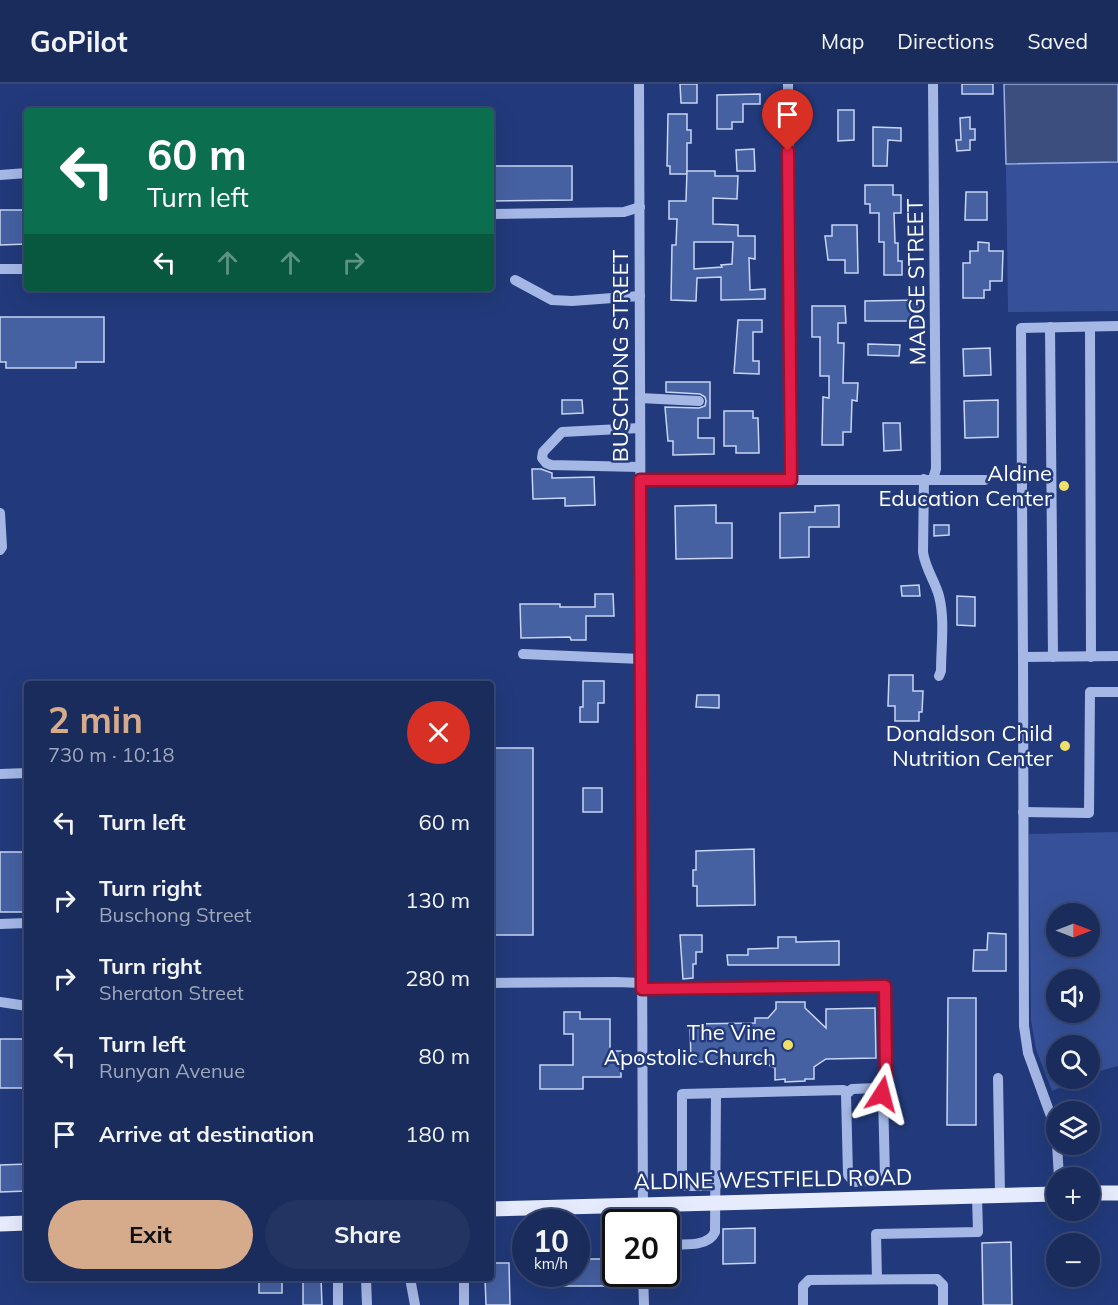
<!DOCTYPE html>
<html lang="en">
<head>
<meta charset="utf-8">
<style>
	:root { --surface:#1a2c5c; --page:#233462; --text:#f1f3f6; --muted:#9fa7bb; --line:#384872; --accent:#d6ab8b }
	body { margin:0; font-family:Mulish,sans-serif; background:var(--page); color:var(--text); height:100vh; display:flex; flex-direction:column; font-size:22px; white-space:nowrap }
	* { box-sizing:border-box; margin:0 }
	p { font-size:20px; color:var(--muted) }
	.icon { flex:none; width:33px; height:33px; fill:none; stroke:currentColor; stroke-width:2; stroke-linecap:round; stroke-linejoin:round }
	.map { position:relative; flex:1; overflow:hidden }
	.sheet { position:absolute; left:24px; top:597px; width:470px; height:600px; display:flex; flex-direction:column; background:var(--surface); border-radius:6px; box-shadow:0 6px 24px #0002,0 0 0 2px var(--line) }
	.sheet>* { flex:none }
	.banner { position:absolute; left:24px; top:24px; width:470px; height:183px; border-radius:6px; box-shadow:0 6px 24px #0002,0 0 0 2px var(--line); background:#0b6e4f; color:#fff; overflow:hidden }
	.needle { width:39px; rotate:90deg }
	.buttons { position:absolute; left:1046px; top:819px; display:grid; gap:12px }
	.buttons a { display:grid; place-items:center; width:54px; height:54px; border-radius:50%; background:var(--surface); box-shadow:0 6px 24px #0002,0 0 0 2px var(--line); font-size:30px }
	.speed { position:absolute; left:512px; top:1125px; display:flex; gap:12px; font-size:30px; font-weight:700; text-align:center }
	.speed>* { display:grid; place-content:center; width:78px; height:78px; border-radius:50%; background:var(--surface); box-shadow:0 6px 24px #0002,0 0 0 2px var(--line); line-height:1 }
	.speed small { font-size:15px; font-weight:400 }
	.speed .limit { border:3px solid #111; border-radius:9px; background:#fff; color:#111 }
	.pin { position:absolute; display:grid; place-items:center; width:51px; height:51px; color:#fff; margin:-62px -26px; border-radius:50% 50% 50% 0; rotate:-45deg; box-shadow:0 0 6px #0007 }
	.pin .icon { rotate:45deg }
	.me { position:absolute; width:66px; margin:-33px; rotate:9deg; stroke-linejoin:round; filter:drop-shadow(0 0 4px #0008) }
	.turn { display:flex; align-items:center; gap:21px; height:126px; padding:0 24px; font-size:27px }
	.turn .icon { width:78px; height:78px; stroke-width:2.5 }
	.turn b { display:block; font-size:42px; line-height:51px }
	.lanes { display:flex; align-items:center; height:57px; padding:0 24px; background:#0003; justify-content:center; gap:30px; direction:ltr }
	.lanes .off { opacity:.35 }
	.round { display:grid; place-items:center; flex:none; width:63px; height:63px; border-radius:32px; background:var(--page) }
	.summary { display:flex; align-items:center; justify-content:space-between; height:102px; padding:0 24px }
	h1 { font-size:36px; font-weight:700; line-height:45px; color:var(--accent) }
	.cta { display:flex; gap:12px; margin-top:auto; padding:12px 24px }
	.cta a { flex:1; height:69px; border-radius:36px; background:var(--accent); color:#111; font-size:24px; font-weight:700; line-height:69px; text-align:center }
	.cta a+a { background:var(--page); color:var(--text) }
	ul { padding:0; list-style:none }
	li { display:flex; align-items:center; gap:18px; height:78px; padding:0 24px }
	li div { flex:1 }
	li b { display:block; font-size:22px }
	li em { font-style:normal }
	header { display:flex; align-items:center; gap:36px; box-sizing:border-box; height:84px; padding:0 30px; background:var(--surface); border-bottom:2px solid var(--line) }
	header strong { font-size:28px }
	nav { display:flex; gap:33px; margin-inline-start:auto; font-size:21px }
	.map>svg:first-child { display:block }
	.green { fill:#365199; fill-rule:evenodd }
	.water { fill:#3c4e7e; stroke:#99b0e6; stroke-width:1.5 }
	.building { fill:#4661a2; stroke:#c8d5f4; stroke-width:1.5; fill-rule:evenodd }
	.lines { fill:none; stroke-linecap:round; stroke-linejoin:round }
	.minor { stroke:#a5b7e5; stroke-width:10 }
	.major { stroke:#e6ebfd; stroke-width:15 }
	.route-casing { stroke:#92132f; stroke-width:15 }
	.route { stroke:#e11d48; stroke-width:10 }
	.poi-dot { fill:#f0e068; stroke:#223a7b; stroke-width:2 }
	.labels { text-anchor:middle; stroke-width:5; stroke-linejoin:round; paint-order:stroke }
	.street-label { font-size:22px; fill:#fff; stroke:#223a7b }
	.poi-label { font-size:22px; fill:#fff; stroke:#223a7b; text-anchor:end }
</style>
</head>
<body>
<header>
<strong>GoPilot</strong>
<nav><a>Map</a><a>Directions</a><a>Saved</a></nav>
</header>
<div class="map">
<svg width="1118" height="1221" viewBox="0 0 1118 1221">
	<rect width="100%" height="100%" fill="#223a7b"/>
	<g class="green">
		<polygon points="1118,78 1118,227 1008,228 1006,80"/>
		<path d="M1118 748V982L1089 990V962H1056V994L1079 995 1052 1007 1036 965 1031 936 1029 750ZM1056 830H1089V862H1056ZM1056 896H1089V928H1056Z"/>
	</g>
	<polygon class="water" points="1004,0 1118,0 1118,78 1006,80"/>
	<g class="building">
		<polygon points="680,0 697,0 697,19 681,19"/>
		<rect x="962" y="0" width="31" height="10"/>
		<polygon points="760,10 760,20 743,20 743,38 732,38 732,45 717,45 717,11"/>
		<polygon points="838,26 854,26 854,56 838,57"/>
		<polygon points="668,30 687,30 687,46 691,46 691,59 687,59 687,90 670,90 670,82 667,82"/>
		<polygon points="970,33 970,45 975,45 975,56 970,56 970,66 957,67 956,56 961,56 960,34"/>
		<polygon points="873,43 901,44 901,57 888,56 887,82 873,82"/>
		<polygon points="754,65 755,87 737,87 736,66"/>
		<polygon points="490,82 572,82 572,116 490,117"/>
		<path d="M687 87H715V92H738L737 115 713 114V140L738 141V152H755V175L749 174 750 206 765 205V215L721 216V193L697 194 696 217 671 216 672 161H676L677 135H669V117H686ZM694 158H733L732 180 721 181 722 183 694 185Z"/>
		<polygon points="865,101 893,101 893,111 901,111 901,129 894,129 895,159 898,159 898,177 902,177 902,191 884,191 884,158 879,158 879,129 870,129 870,120 865,120"/>
		<polygon points="966,108 987,108 987,136 965,136"/>
		<polygon points="0,126 27,126 27,160 0,161"/>
		<polygon points="832,141 857,141 858,189 845,189 845,176 828,176 825,152 832,152"/>
		<polygon points="978,158 989,159 989,167 1003,167 1002,197 990,197 990,206 984,206 984,214 963,214 963,179 970,179 970,167 978,167"/>
		<polygon points="918,216 918,237 865,237 865,217"/>
		<polygon points="812,222 845,222 846,239 838,239 838,259 844,259 843,299 858,299 857,317 852,316 851,348 843,348 843,361 822,361 823,313 829,314 829,292 820,292 820,253 812,253"/>
		<polygon points="0,233 104,233 104,278 76,278 76,284 6,284 6,278 0,278"/>
		<polygon points="738,236 762,236 762,248 753,248 753,277 759,277 759,290 734,289"/>
		<polygon points="868,260 900,261 899,272 868,271"/>
		<polygon points="990,264 991,291 964,292 963,265"/>
		<polygon points="666,298 710,298 710,334 698,334 698,354 714,354 714,370 673,371 673,357 668,357 665,323 699,324 705,322 706,317 705,313 700,310 666,308"/>
		<polygon points="562,316 582,316 583,329 562,330"/>
		<polygon points="998,316 998,353 965,354 964,317"/>
		<polygon points="724,327 753,327 753,334 758,334 759,369 736,369 736,362 724,362"/>
		<polygon points="883,339 900,339 901,366 884,367"/>
		<polygon points="532,385 541,385 552,389 552,394 594,393 595,421 565,422 565,414 533,415"/>
		<polygon points="716,421 716,439 732,439 732,474 676,475 675,422"/>
		<polygon points="839,421 839,443 809,443 809,473 780,474 780,429 815,428 815,422"/>
		<polygon points="934,441 949,441 949,451 934,452"/>
		<polygon points="919,501 920,512 902,512 901,502"/>
		<polygon points="595,510 613,510 614,532 586,532 586,556 571,556 570,553 521,554 520,520 560,520 560,523 595,523"/>
		<polygon points="957,512 975,513 975,542 957,541"/>
		<polygon points="889,591 913,591 913,607 923,607 922,628 919,628 919,637 895,637 895,622 888,622"/>
		<polygon points="583,597 604,597 604,619 598,619 598,638 580,638 580,623 583,623"/>
		<polygon points="697,611 719,611 719,624 696,623"/>
		<rect x="490" y="664" width="43" height="187"/>
		<rect x="583" y="704" width="19" height="24"/>
		<polygon points="754,765 755,821 697,822 697,802 693,802 693,786 696,786 696,767"/>
		<rect x="0" y="768" width="27" height="60"/>
		<polygon points="988,849 1006,850 1006,887 973,887 974,866 987,866"/>
		<polygon points="680,851 702,851 702,868 696,868 696,880 693,880 693,894 683,895"/>
		<polygon points="778,853 796,853 796,858 839,857 839,881 728,881 727,871 748,871 748,865 778,864"/>
		<polygon points="948,914 976,914 976,1041 947,1041"/>
		<polygon points="776,918 805,918 805,924 826,944 826,925 875,924 876,974 826,975 814,983 814,995 805,995 805,997 785,998 785,995 775,996 775,984 760,977 691,978 690,940 755,939 755,934 768,934 776,925"/>
		<polygon points="564,928 580,928 580,935 610,935 610,967 621,967 621,993 583,993 583,1005 540,1005 540,981 573,981 573,950 564,950"/>
		<rect x="0" y="955" width="27" height="49"/>
		<polygon points="27,1080 27,1107 0,1108 0,1081"/>
		<polygon points="755,1144 755,1179 723,1180 723,1145"/>
		<polygon points="1011,1158 1012,1221 983,1221 982,1159"/>
		<polygon points="576,1175 608,1175 608,1202 559,1202 559,1190 576,1190"/>
		<polygon points="490,1179 509,1179 510,1221 486,1221 485,1194 490,1194"/>
		<rect x="259" y="1194" width="23" height="15"/>
		<polygon points="303,1194 321,1194 322,1221 303,1221"/>
	</g>
	<g class="lines">
		<g class="minor">
			<polyline points="639,0 643,1138"/>
			<polyline points="788,0 791,396"/>
			<polyline points="933,0 936,385 933,395"/>
			<polyline points="0,91 27,89"/>
			<polyline points="490,130 624,128 640,123"/>
			<polyline points="0,185 27,185"/>
			<polyline points="515,196 552,216 572,217 640,212"/>
			<polyline points="1118,242 1021,244 1023,573 1118,572"/>
			<polyline points="1050,243 1053,573"/>
			<polyline points="1090,243 1091,573"/>
			<polyline points="640,314 699,317"/>
			<polyline points="640,344 562,348 543,368 542,374 546,379 551,381 640,383"/>
			<path d="M924 395 923 468C925 484 935 497 939 512 945 535 941 563 941 587L939 592"/>
			<polyline points="640,396 985,396"/>
			<polyline points="0,429 2,463 0,466"/>
			<polyline points="523,570 641,575"/>
			<polyline points="1023,573 1024,942 1028,969 1052,1035 1056,1052"/>
			<polyline points="0,690 27,689"/>
			<polyline points="1023,728 1089,729 1090,608 1118,608"/>
			<polyline points="0,840 27,839"/>
			<polyline points="490,899 616,898 642,899"/>
			<polyline points="642,905 885,902 886,994 882,1010"/>
			<polyline points="0,918 27,922"/>
			<polyline points="998,994 1000,1111"/>
			<polygon points="878,1004 883,1011 885,1092 881,1096 854,1098 848,1091 846,1010 852,1005"/>
			<polyline points="490,1005 490,1062"/>
			<polyline points="1057,1060 1059,1094"/>
			<polyline points="716,1102 682,1102 682,1010 843,1006 849,1008"/>
			<path d="M666 1160C681 1160 708 1164 715 1148L716 1010"/>
			<polyline points="643,1190 644,1221"/>
			<polyline points="338,1194 338,1221"/>
			<polyline points="366,1194 367,1221"/>
			<polyline points="410,1194 415,1221"/>
			<polyline points="464,1194 464,1221"/>
			<polyline points="877,1195 876,1150 978,1148 977,1112"/>
			<polyline points="803,1221 803,1202 809,1196 937,1195 943,1201 943,1221"/>
		</g>
		<g class="major">
			<polyline points="1089,1109 1118,1109"/>
			<polyline points="490,1125 1056,1110"/>
			<polyline points="0,1140 27,1139"/>
		</g>
	</g>
	<g class="lines">
		<defs>
			<polyline id="route" points="788,67 791,396 640,396 642,905 885,902 886,994 882,1010"/>
		</defs>
		<use href="#route" class="route-casing"/>
		<use href="#route" class="route"/>
	</g>
	<g class="poi-dot">
		<circle cx="1064" cy="402" r="6"/>
		<circle cx="1065" cy="662" r="6"/>
		<circle cx="788" cy="961" r="6"/>
	</g>
	<g class="labels">
		<g class="street-label">
			<text transform="translate(916 198) rotate(-91)" y="8">MADGE STREET</text>
			<text transform="translate(620 272) rotate(-90)" y="8">BUSCHONG STREET</text>
			<text transform="translate(773 1095) rotate(-1)" y="8">ALDINE WESTFIELD ROAD</text>
		</g>
		<g class="poi-label">
			<text x="1052" y="397">Aldine<tspan x="1052" dy="25">Education Center</tspan></text>
			<text x="1053" y="657">Donaldson Child<tspan x="1053" dy="25">Nutrition Center</tspan></text>
			<text x="776" y="956">The Vine<tspan x="776" dy="25">Apostolic Church</tspan></text>
		</g>
	</g>
</svg>
<div class="buttons">
<a><svg class="needle" viewBox="-14 -14 28 28"><path d="M0-13l5 13h-10z" fill="#e53935"/><path d="M0 13l5-13h-10z" fill="#9fa7bb"/></svg></a>
<a><svg class="icon" aria-label="sound" viewBox="0 0 24 24"><path d="M4 9h4l5-4v14l-5-4H4zM17 9q2 3 0 6"/></svg></a>
<a><svg class="icon" aria-label="search" viewBox="0 0 24 24"><circle cx="10" cy="10" r="6"/><path d="M15 15l6 6"/></svg></a>
<a><svg class="icon" aria-label="layers" viewBox="0 0 24 24"><path d="M12 4l9 5-9 5-9-5zM3 14l9 5 9-5"/></svg></a>
<a>+</a>
<a>−</a>
</div>
<div class="speed"><div>10<small>km/h</small></div><div class="limit">20</div></div>
<div class="pin" style="left:788px;top:67px;background:#d93025"><svg class="icon" aria-label="arrive" viewBox="0 0 24 24"><path d="M6 21V4h12l-3 4 3 4H6"/></svg></div>
<svg class="me" style="left:882px;top:1010px" viewBox="-20 -20 40 40"><path d="M0-17L14 15 0 8-14 15z" fill="#e11d48" stroke="#fff" stroke-width="4"/></svg>
<div class="banner">
<div class="turn"><svg class="icon" aria-label="left" viewBox="0 0 24 24"><path d="M17 20v-9H6M10 6l-5 5 5 5"/></svg><div><b>60 m</b>Turn left</div></div>
<div class="lanes"><svg class="icon" aria-label="left" viewBox="0 0 24 24"><path d="M17 20v-9H6M10 6l-5 5 5 5"/></svg><svg class="icon off" aria-label="ahead" viewBox="0 0 24 24"><path d="M12 20V5M6 11l6-6 6 6"/></svg><svg class="icon off" aria-label="ahead" viewBox="0 0 24 24"><path d="M12 20V5M6 11l6-6 6 6"/></svg><svg class="icon off" aria-label="right" viewBox="0 0 24 24"><path d="M7 20v-9h11M14 6l5 5-5 5"/></svg></div>
</div>
<section class="sheet">
<div class="summary"><div><h1>2 min</h1><p>730 m · 10:18</p></div><a class="round" style="background:#d93025;color:#fff"><svg class="icon" aria-label="close" viewBox="0 0 24 24"><path d="M6 6l12 12M18 6L6 18"/></svg></a></div>
<ul>
<li><svg class="icon" aria-label="left" viewBox="0 0 24 24"><path d="M17 20v-9H6M10 6l-5 5 5 5"/></svg><div><b>Turn left</b></div><em>60 m</em></li>
<li><svg class="icon" aria-label="right" viewBox="0 0 24 24"><path d="M7 20v-9h11M14 6l5 5-5 5"/></svg><div><b>Turn right</b><p>Buschong Street</p></div><em>130 m</em></li>
<li><svg class="icon" aria-label="right" viewBox="0 0 24 24"><path d="M7 20v-9h11M14 6l5 5-5 5"/></svg><div><b>Turn right</b><p>Sheraton Street</p></div><em>280 m</em></li>
<li><svg class="icon" aria-label="left" viewBox="0 0 24 24"><path d="M17 20v-9H6M10 6l-5 5 5 5"/></svg><div><b>Turn left</b><p>Runyan Avenue</p></div><em>80 m</em></li>
<li><svg class="icon" aria-label="arrive" viewBox="0 0 24 24"><path d="M6 21V4h12l-3 4 3 4H6"/></svg><div><b>Arrive at destination</b></div><em>180 m</em></li>
</ul>
<div class="cta"><a>Exit</a><a>Share</a></div>
</section>
</div>
</body>
</html>
